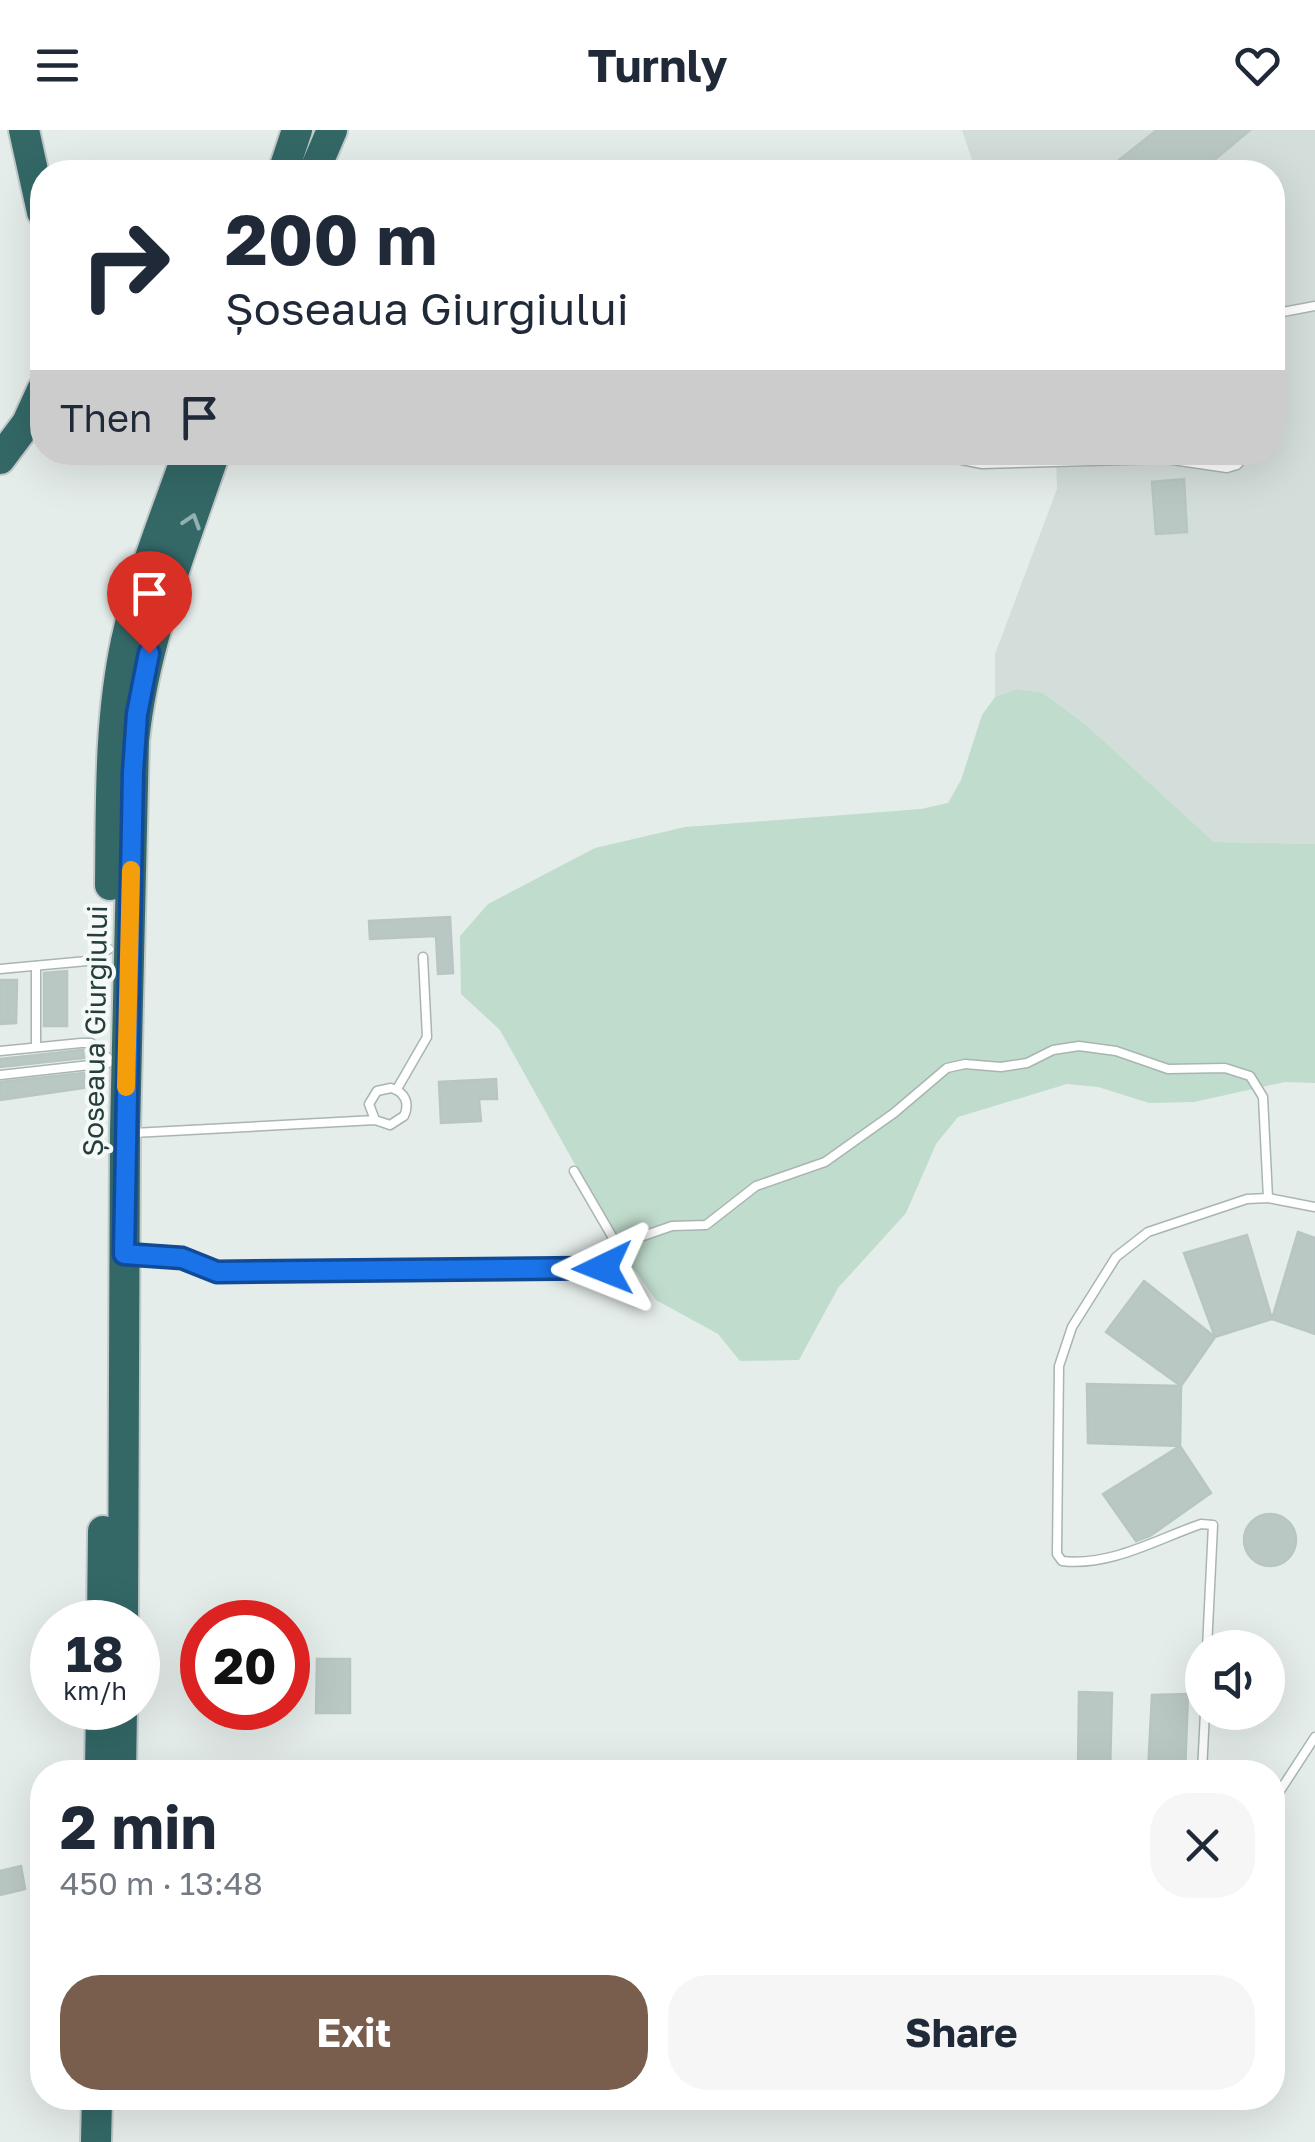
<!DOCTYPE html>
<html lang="en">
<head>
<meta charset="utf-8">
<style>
	:root { --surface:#fff; --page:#f6f6f7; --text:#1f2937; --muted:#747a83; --accent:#795e4d }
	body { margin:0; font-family:"Golos Text",sans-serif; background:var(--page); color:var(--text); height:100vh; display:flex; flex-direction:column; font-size:38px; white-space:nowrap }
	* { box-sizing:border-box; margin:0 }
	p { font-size:32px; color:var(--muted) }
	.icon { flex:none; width:55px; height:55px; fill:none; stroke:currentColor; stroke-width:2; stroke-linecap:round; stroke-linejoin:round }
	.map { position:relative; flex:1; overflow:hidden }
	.details { position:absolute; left:30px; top:1630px; width:1255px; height:350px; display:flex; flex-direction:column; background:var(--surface); border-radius:40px; box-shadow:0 10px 40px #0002 }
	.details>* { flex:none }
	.guide { position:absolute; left:30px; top:30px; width:1255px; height:305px; border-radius:40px; box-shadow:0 10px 40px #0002; background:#fff; color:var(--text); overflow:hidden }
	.controls { position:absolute; left:1185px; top:1500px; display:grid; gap:20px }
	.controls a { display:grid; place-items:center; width:100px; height:100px; border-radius:50%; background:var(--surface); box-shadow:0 10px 40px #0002; font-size:50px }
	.speed { position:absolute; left:30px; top:1470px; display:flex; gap:20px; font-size:50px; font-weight:700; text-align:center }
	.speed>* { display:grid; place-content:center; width:130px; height:130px; border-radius:50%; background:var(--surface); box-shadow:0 10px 40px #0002; line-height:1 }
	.speed small { font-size:25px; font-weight:400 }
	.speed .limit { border:15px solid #d22; background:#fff; color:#111 }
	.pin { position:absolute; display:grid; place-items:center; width:85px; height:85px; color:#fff; margin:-102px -42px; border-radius:50% 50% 50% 0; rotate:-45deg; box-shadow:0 0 10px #0007 }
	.pin .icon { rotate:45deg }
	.me { position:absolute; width:110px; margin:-55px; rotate:268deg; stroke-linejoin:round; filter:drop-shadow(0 0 8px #0008) }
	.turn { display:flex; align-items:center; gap:35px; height:210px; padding:0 30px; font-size:45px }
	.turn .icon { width:130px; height:130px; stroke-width:2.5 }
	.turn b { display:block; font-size:70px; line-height:85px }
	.then { display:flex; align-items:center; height:95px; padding:0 30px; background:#0003; gap:20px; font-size:38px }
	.round { display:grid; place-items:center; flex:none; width:105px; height:105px; border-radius:40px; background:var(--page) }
	.headline { display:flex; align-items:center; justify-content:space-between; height:170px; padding:0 30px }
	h1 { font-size:60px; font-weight:700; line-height:75px }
	.button { display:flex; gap:20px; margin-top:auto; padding:20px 30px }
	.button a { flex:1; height:115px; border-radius:40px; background:var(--accent); color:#fff; font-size:40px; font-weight:700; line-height:115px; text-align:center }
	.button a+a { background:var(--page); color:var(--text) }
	header { display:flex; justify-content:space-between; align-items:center; height:130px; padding:0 30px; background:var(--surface); font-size:45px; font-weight:700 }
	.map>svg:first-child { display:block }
	.built { fill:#d3ddda }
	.green { fill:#c0dccd }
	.building { fill:#bac8c4; stroke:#b8c6c3; stroke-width:2.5 }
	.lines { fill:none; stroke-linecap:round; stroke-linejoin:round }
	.lane-casing { stroke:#a8b5b3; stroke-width:11 }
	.highway-casing { stroke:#c2c9c8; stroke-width:34 }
	.lane { stroke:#fff; stroke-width:8 }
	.highway { stroke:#336867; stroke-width:30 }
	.oneway { stroke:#94b1b0 }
	.route-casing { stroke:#114b97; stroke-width:25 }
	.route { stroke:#1a73e8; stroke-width:18 }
	.slow { stroke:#f59e0b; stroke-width:18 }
	.labels { text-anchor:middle; stroke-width:8; stroke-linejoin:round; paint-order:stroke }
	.street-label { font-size:28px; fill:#253e3c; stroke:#f5faf8 }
</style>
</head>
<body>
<header><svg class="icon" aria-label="menu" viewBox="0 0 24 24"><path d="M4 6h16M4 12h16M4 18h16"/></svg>Turnly<svg class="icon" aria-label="heart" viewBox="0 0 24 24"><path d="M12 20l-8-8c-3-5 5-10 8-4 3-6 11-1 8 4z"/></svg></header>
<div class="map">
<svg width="1315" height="2012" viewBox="0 0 1315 2012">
	<rect width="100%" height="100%" fill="#e5edeb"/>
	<polygon class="built" points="962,0 1315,0 1315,714 1214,712 1085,594 1043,563 1019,559 995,567 995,524 1057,359 1056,323 1272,322 1272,42 976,42"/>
	<polygon class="green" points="1018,559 1043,563 1085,594 1214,712 1315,714 1315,953 1285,952 1194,972 1149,973 1098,957 1067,954 958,987 936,1014 906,1083 838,1158 799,1230 740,1231 718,1204 656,1170 631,1135 500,900 461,864 460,806 488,774 595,718 685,697 921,679 948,673 961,650 982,585 995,567"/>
	<g class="building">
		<polygon points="1157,0 1250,0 1200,42 1104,42"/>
		<polygon points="1184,349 1187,402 1156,404 1152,352"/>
		<polygon points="450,787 453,843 438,844 436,806 370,809 369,791"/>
		<polygon points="67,841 67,896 44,896 44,843"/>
		<polygon points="0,850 17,850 16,893 0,894"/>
		<polygon points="83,920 84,928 0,937 0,929"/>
		<polygon points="84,943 84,958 0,970 0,952"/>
		<polygon points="496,949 497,969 479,969 481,991 441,993 439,952"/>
		<polygon points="1298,1102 1315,1108 1315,1204 1272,1189"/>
		<polygon points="1247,1105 1272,1189 1215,1207 1184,1123"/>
		<polygon points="1144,1151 1215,1207 1181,1256 1106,1202"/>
		<polygon points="1087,1254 1181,1256 1180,1316 1088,1313"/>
		<polygon points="1180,1316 1211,1363 1150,1406 1136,1411 1103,1364"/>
		<circle cx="1270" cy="1410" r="26"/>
		<polygon points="317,1529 350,1529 350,1583 316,1583"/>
		<polygon points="1079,1562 1112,1563 1110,1642 1078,1642"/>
		<polygon points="1188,1564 1185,1642 1148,1642 1152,1565"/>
		<polygon points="21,1736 25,1759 0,1765 0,1741"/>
	</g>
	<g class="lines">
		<defs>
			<g id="lane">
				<polyline points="1272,184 1315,176"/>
				<polyline points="922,322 982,334 1166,329 1227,338 1237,335 1248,322"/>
				<polyline points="0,839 87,831 109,819"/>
				<polyline points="36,917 36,836"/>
				<polyline points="0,921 81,913 91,913 108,928"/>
				<polyline points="0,945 108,933"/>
				<polyline points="397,959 427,907 423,827"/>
				<path d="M133 1003 375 990 390 995 404 986C410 973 405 962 391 958L377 961 369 974 375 990"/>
				<polyline points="574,1041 617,1115"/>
				<polyline points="133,1125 182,1128 217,1142 603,1138 609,1135 617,1115 672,1096 706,1095 756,1056 825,1032 894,983 947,938 965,934 1001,937 1027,933 1053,920 1079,916 1116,921 1168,939 1225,938 1250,946 1263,967 1268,1068"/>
				<path d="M1207 1518 1213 1395 1201 1394C1157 1409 1110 1437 1062 1431L1057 1424 1059 1236 1072 1197 1116 1127 1148 1102 1247 1069 1268 1068 1315 1077"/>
				<polyline points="1202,1642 1205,1582"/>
				<polyline points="1272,1673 1315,1607"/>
			</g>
			<g id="highway">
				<polyline points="24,0 42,82"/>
				<polyline points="283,42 297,0"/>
				<polyline points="314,42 332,0"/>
				<polyline points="0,329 27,293 42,260"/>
				<path d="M110 755C111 673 109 591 126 511 140 447 166 385 188 322"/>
				<polyline points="102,1492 103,1401"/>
				<path d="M123 1492 125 1002 134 611C144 511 183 417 215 322"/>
				<polyline points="100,1642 101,1578"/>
				<polyline points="121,1642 122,1578"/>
				<polyline points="96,2012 97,1968"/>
			</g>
		</defs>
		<use href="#lane" class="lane-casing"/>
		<use href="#highway" class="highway-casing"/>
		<use href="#lane" class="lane"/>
		<use href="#highway" class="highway"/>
	</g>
	<defs><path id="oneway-chevron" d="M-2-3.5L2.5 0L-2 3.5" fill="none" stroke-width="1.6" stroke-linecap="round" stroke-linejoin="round" transform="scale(2.5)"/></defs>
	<use class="oneway" href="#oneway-chevron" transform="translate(192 391) rotate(-72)"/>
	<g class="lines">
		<defs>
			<polyline id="route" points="149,523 137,584 133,642 124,1124 182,1128 217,1142 603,1138"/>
		</defs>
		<use href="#route" class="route-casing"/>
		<use href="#route" class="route"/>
		<polyline class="slow" points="126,957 131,740"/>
	</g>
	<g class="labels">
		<g class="street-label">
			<text transform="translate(95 901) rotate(-89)" y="10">Șoseaua Giurgiului</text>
		</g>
	</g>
</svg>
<div class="controls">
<a><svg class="icon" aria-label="sound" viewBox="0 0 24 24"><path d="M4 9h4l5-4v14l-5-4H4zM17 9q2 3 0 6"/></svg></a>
</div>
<div class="speed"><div>18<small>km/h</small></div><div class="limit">20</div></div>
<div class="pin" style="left:149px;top:523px;background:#d93025"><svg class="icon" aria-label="arrive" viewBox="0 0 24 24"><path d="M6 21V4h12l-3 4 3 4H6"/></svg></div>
<svg class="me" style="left:603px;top:1138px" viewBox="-20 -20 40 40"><path d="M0-17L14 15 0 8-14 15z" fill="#1a73e8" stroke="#fff" stroke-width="4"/></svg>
<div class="guide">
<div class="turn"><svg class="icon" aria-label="right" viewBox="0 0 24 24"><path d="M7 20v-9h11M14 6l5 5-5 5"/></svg><div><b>200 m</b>Șoseaua Giurgiului</div></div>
<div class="then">Then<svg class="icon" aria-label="arrive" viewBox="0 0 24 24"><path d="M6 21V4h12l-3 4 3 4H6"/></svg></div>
</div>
<section class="details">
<div class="headline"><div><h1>2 min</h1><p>450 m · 13:48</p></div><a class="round"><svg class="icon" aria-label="close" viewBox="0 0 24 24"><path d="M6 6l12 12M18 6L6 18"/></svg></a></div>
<div class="button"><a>Exit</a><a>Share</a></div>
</section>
</div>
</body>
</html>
